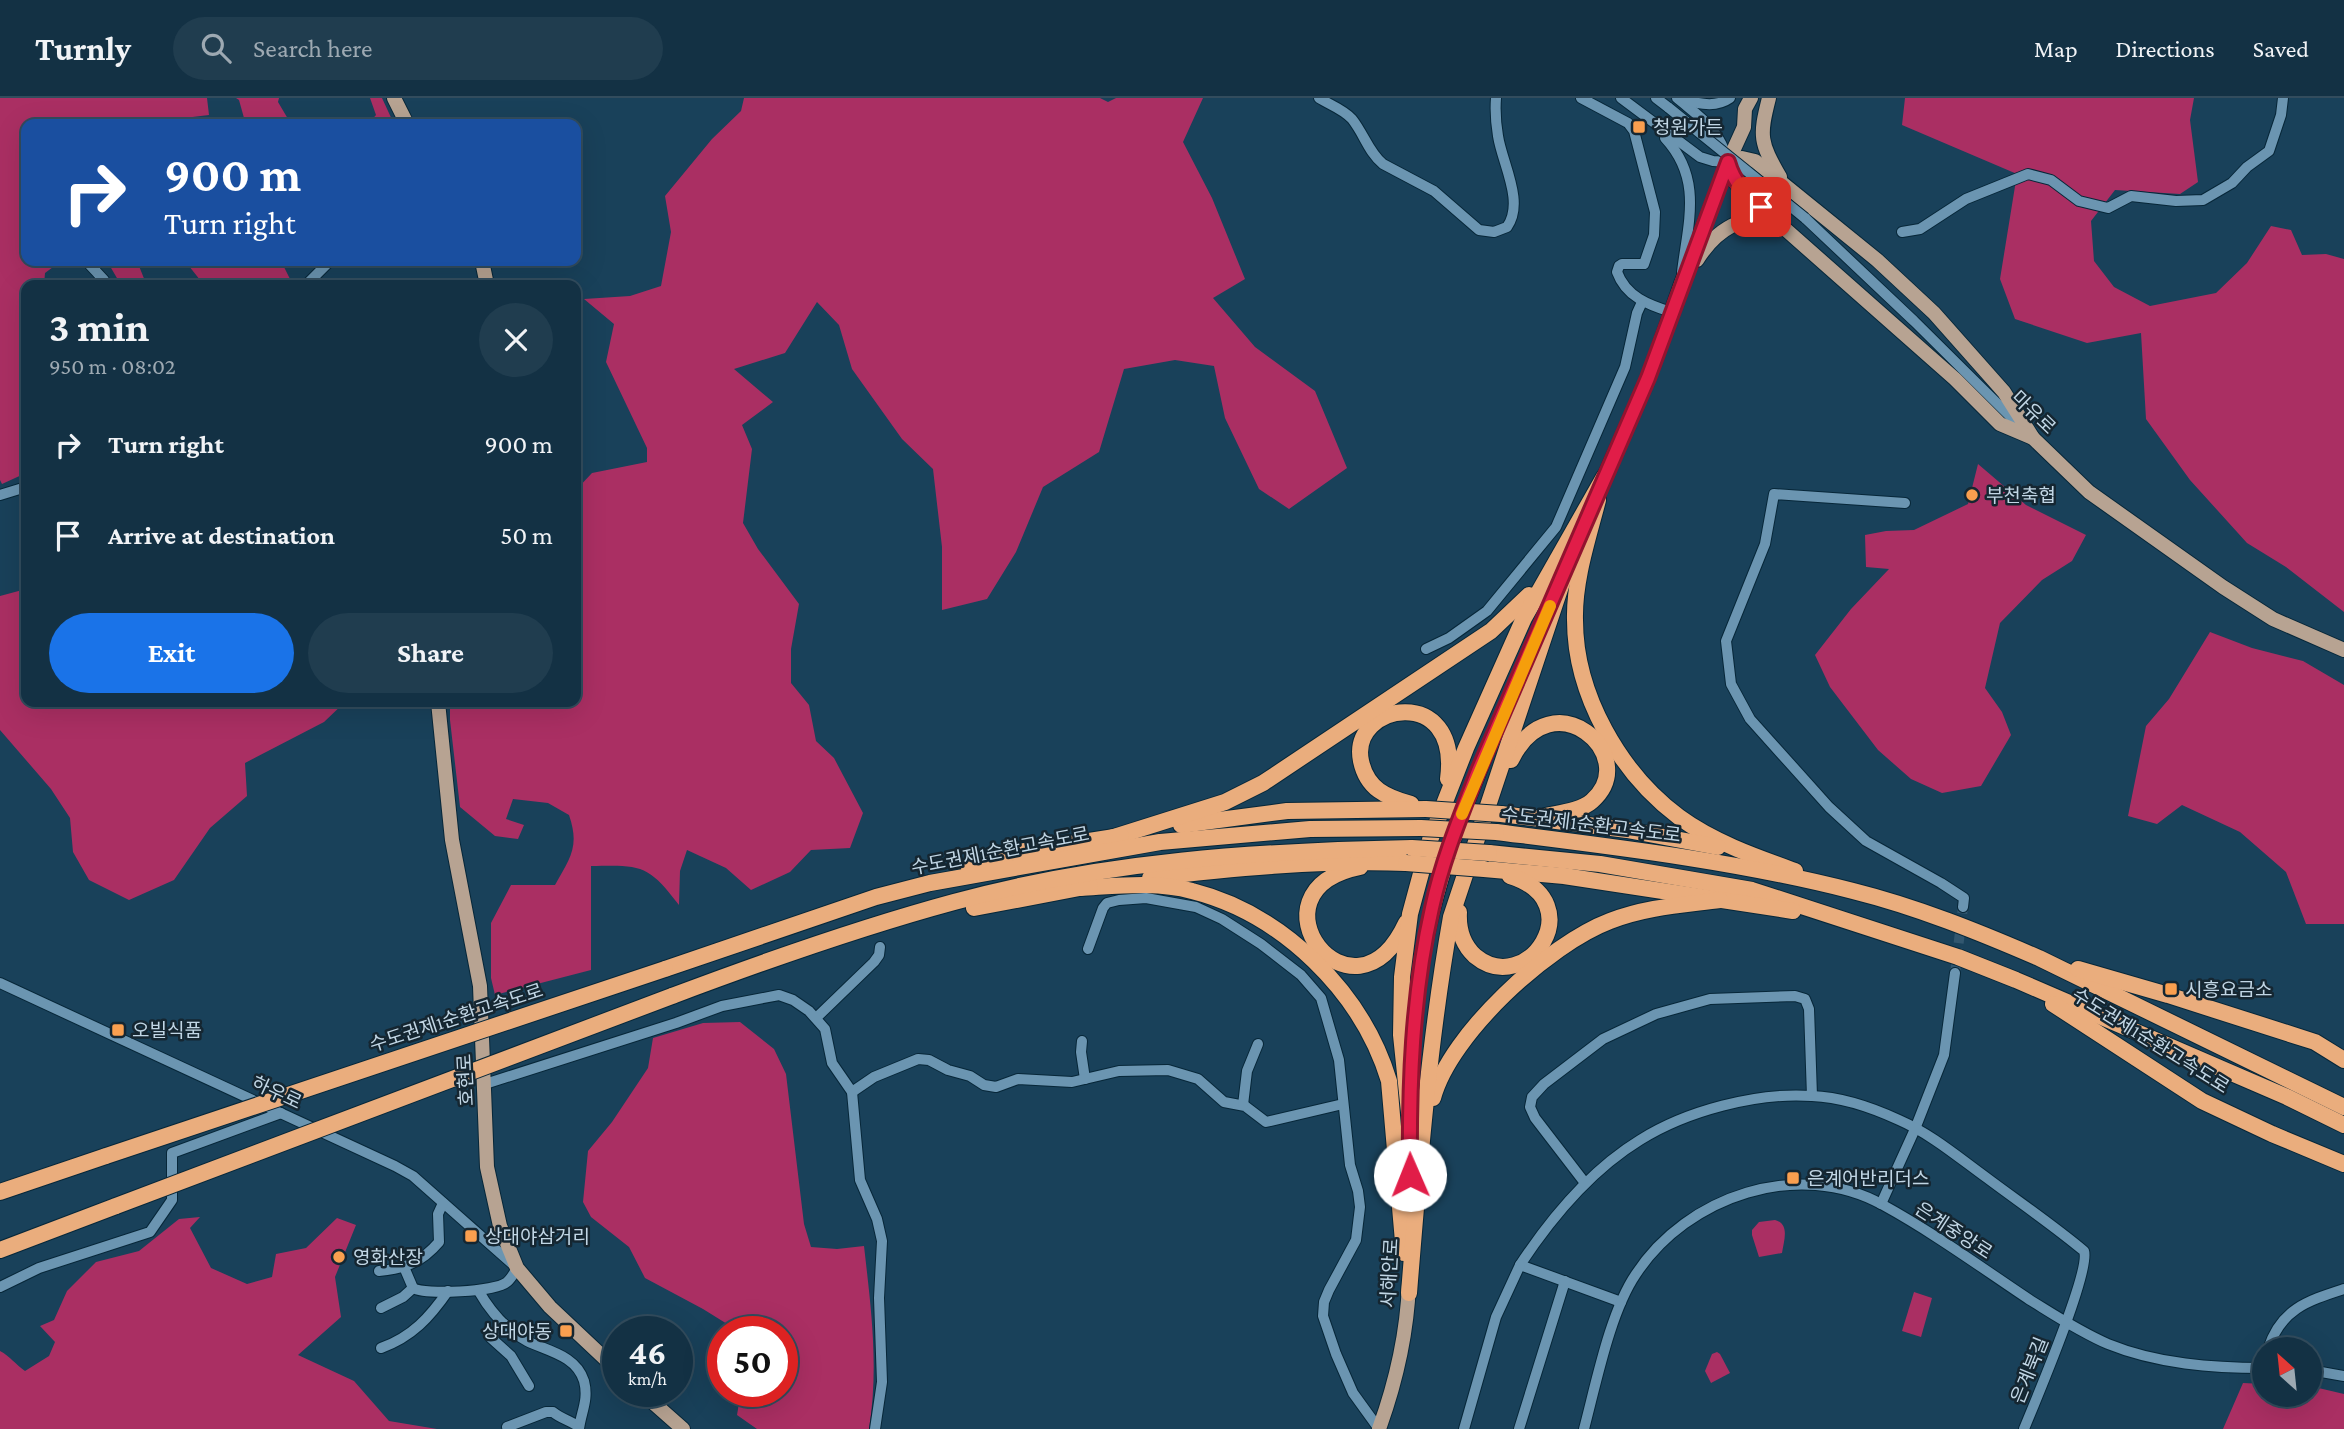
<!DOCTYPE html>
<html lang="en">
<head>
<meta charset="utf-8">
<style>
	:root { --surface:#133144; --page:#203d4f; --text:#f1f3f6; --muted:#9da9b2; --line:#324c5d; --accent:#1a73e8 }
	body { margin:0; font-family:"Crimson Pro","Noto Sans KR",serif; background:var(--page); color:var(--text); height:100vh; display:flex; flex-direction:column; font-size:26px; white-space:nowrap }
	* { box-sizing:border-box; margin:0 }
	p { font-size:23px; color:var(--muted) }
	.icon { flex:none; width:38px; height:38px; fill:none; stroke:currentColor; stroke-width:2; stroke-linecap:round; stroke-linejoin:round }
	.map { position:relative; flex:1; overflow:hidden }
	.sheet { position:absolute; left:21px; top:182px; width:560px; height:427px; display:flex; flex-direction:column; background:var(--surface); border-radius:14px; box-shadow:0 7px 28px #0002,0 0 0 2px var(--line) }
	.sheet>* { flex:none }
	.guide { position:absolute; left:21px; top:21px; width:560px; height:147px; border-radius:14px; box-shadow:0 7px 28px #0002,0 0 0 2px var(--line); background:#1a4fa0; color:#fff; overflow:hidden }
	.needle { width:46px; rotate:333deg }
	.tools { position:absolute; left:2252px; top:1239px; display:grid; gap:14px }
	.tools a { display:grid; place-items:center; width:70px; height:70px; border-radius:50%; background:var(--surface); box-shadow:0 7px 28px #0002,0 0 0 2px var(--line); font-size:35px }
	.speed { position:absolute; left:602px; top:1218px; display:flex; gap:14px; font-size:35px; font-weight:700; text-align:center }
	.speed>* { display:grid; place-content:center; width:91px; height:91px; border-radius:50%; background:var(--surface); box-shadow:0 7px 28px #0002,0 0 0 2px var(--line); line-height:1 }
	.speed small { font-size:18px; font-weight:400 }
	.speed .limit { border:10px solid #d22; background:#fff; color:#111 }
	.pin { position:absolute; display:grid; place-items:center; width:60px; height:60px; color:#fff; margin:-30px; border-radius:14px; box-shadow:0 4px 10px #0006 }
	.me { position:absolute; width:77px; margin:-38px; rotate:359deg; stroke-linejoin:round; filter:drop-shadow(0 0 5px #0008) }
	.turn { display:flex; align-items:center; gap:24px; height:147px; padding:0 28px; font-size:32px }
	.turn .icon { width:91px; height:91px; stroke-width:2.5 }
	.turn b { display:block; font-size:49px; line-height:60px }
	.round { display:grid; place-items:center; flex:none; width:74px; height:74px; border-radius:37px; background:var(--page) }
	.head { display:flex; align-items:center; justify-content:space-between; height:119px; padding:0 28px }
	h1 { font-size:42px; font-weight:700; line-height:52px }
	.action { display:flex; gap:14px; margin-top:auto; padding:14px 28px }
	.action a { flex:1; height:80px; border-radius:42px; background:var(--accent); color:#fff; font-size:28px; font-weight:700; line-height:80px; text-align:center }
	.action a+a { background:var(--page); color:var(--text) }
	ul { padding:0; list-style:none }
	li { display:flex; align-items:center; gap:21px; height:91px; padding:0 28px }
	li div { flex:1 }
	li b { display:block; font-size:26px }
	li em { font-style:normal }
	header { display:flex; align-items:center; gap:42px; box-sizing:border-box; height:98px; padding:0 35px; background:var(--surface); border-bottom:2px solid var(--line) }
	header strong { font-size:33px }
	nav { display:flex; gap:38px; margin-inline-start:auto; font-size:24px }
	.search { width:490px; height:63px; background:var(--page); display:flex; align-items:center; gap:18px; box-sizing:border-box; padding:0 24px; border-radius:38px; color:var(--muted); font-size:26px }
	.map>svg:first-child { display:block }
	.green { fill:#aa2f63 }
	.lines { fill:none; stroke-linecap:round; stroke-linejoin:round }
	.minor-tunnel { stroke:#32576f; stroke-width:10; stroke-dasharray:10 5; stroke-linecap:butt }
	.minor-casing { stroke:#072739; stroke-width:12 }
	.major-casing { stroke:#072739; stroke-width:16 }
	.highway-casing { stroke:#072739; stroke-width:18 }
	.minor { stroke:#6b95b1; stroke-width:10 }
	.major { stroke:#b7a392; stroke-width:14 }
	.highway { stroke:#eaad7d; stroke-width:16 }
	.minor-bridge-casing { stroke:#072739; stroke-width:12; stroke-linecap:butt }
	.highway-bridge-casing { stroke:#072739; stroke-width:18; stroke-linecap:butt }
	.minor-bridge { stroke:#6b95b1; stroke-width:10 }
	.highway-bridge { stroke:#eaad7d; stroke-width:16 }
	.route-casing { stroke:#92132f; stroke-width:18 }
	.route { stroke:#e11d48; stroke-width:12 }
	.slow { stroke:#f59e0b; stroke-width:12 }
	.poi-dot { fill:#fa9f4f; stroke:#152631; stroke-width:2.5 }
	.labels { text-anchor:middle; stroke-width:5; stroke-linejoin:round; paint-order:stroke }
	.poi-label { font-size:19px; fill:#c1d6e5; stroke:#152631; text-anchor:start }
	.street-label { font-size:19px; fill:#c1d6e5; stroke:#152631 }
</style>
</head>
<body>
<header>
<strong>Turnly</strong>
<div class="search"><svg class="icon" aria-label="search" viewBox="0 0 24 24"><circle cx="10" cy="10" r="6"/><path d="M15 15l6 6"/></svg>Search here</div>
<nav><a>Map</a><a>Directions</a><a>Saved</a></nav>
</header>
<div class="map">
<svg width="2344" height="1331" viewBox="0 0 2344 1331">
	<rect width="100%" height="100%" fill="#19415a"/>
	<g class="green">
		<polygon points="0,0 207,0 209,17 176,21 175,26 26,26 26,163 61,163 45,175 44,187 26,187 26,375 2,386 0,382"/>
		<polygon points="236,0 279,0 278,4 291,26 258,26 244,20 239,2"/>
		<polygon points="370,0 382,0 394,26 368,26 376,17"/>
		<path d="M744 0H1100L1108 4 1116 0H1203L1183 44 1212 100 1245 181 1213 200 1255 249 1315 293 1347 370 1289 411 1259 391 1225 320 1214 268 1175 262 1124 271 1099 354 1043 389 1016 454 987 501 942 512V449L933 371 902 341 852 271 839 227 817 204 785 255 734 271 773 304 742 327 752 351 743 425 758 451 799 506 791 551V585L809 607 816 643 834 660 863 715 850 750 811 752 790 774 751 792 726 770 687 752 680 773 679 807C648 766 641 767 591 768V872L495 897 491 880V825L511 787H555C570 760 580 749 569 717L548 705 513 701 506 721 524 727 518 741 495 738 460 709 450 622V604H576V392L592 375 647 364V350L606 264 614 226 584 201 630 198 661 188 671 134 665 98 712 41 741 13Z"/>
		<polygon points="1905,0 2194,0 2190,22 2198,84 2180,96 2115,92 2091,123 2094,163 2114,189 2150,208 2216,195 2247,165 2271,128 2291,132 2302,157 2326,156 2344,161 2344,514 2286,469 2247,445 2190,382 2146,321 2141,235 2087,245 2015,221 2000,181 2017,76 1902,27"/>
		<polygon points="107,163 137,163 145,183 172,187 121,187"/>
		<polygon points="185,163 281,163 290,181 284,187 204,187"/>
		<polygon points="1978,366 2026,407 2086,437 2072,463 2042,482 2000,525 1985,590 2002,614 2011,637 1981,688 1942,695 1911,681 1878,652 1830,589 1815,557 1851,511 1889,471 1866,469 1865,437 1886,433 1914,432 1968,406"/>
		<polygon points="26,491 26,604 345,604 324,624 245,665 247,698 210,730 174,782 129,802 89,782 73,754 70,720 51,691 0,632 0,498"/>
		<polygon points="2210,534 2252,550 2303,563 2344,587 2344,826 2306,826 2286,774 2240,734 2182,707 2157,726 2128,718 2146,628 2169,601"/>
		<path d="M740 924 774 951 786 976 804 1126 811 1149 837 1151 864 1148C871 1210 879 1268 869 1331H757L737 1317 741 1293H782V1234H740L703 1211 645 1180 629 1149 591 1119 583 1104 588 1053 612 1024 648 970 653 940 703 925Z"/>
		<path d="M200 1119 190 1130 211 1170 247 1186 272 1179 276 1156 306 1150 337 1120 356 1127 335 1179 341 1219 298 1257 354 1283 389 1323 437 1331H0V1253C10 1258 16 1267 25 1273L49 1258 55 1244 40 1228 54 1222 67 1193 96 1164 139 1153 179 1121Z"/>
		<path d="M1775 1122C1790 1126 1784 1142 1782 1155L1759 1159 1752 1137V1132L1759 1124Z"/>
		<polygon points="1914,1194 1932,1200 1921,1239 1902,1233"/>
		<polygon points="1717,1254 1720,1256 1730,1275 1711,1285 1705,1273 1712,1256"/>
		<polygon points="2243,1285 2264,1286 2264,1297 2310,1297 2310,1288 2344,1296 2344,1331 2223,1331"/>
	</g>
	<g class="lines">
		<polyline class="minor-tunnel" points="1955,875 1963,809"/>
		<defs>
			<g id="minor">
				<path d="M1319 0C1330 7 1343 11 1352 21 1364 36 1369 55 1383 66L1434 93 1479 132 1494 134 1507 129C1525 104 1502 65 1498 38 1496 26 1495 13 1496 0"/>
				<path d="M1581 0 1628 25 1634 33 1655 114 1654 137 1644 166H1622L1619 168 1617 174C1626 199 1649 207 1671 214"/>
				<path d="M1621 0 1700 59 1713 63 1728 64C1719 30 1702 21 1677 0"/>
				<polyline points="1656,0 1669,10"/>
				<path d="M1682 0C1697 6 1716 10 1730 0"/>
				<path d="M1665 40C1703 81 1688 124 1682 174"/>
				<polyline points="1805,120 1914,223 2022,330"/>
				<polyline points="1902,134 1920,131 1966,101 2028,76 2051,82 2079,103 2108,110 2131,98 2176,103 2203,102 2232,85 2247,69 2269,53 2281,17 2283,0"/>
				<polyline points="90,167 104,182 105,187"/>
				<polyline points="306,187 330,163"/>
				<polyline points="0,397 26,389"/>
				<polyline points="1905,405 1774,396 1765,446 1726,543 1731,586 1750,621 1829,709 1866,743 1941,785 1964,800 1963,809"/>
				<polyline points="1426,551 1449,540 1487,513 1556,429 1625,269 1637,215 1642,204"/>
				<polyline points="1088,851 1103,810 1107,805 1119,802 1146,800 1196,809 1222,821 1261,846 1301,877 1321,900 1339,962 1350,1067 1358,1093 1360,1109 1356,1142 1329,1192 1324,1204 1323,1218 1336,1256 1353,1295 1379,1331"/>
				<path d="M0 885 395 1068 413 1078 517 1170C514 1175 511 1181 507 1184 495 1194 425 1197 413 1190L404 1169"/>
				<polyline points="816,920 874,864 879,857 880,849"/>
				<polyline points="1082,943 1081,954 1085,981"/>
				<polyline points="485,986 676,925 722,908 779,897 793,902 809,913 825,931 832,965 852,994 860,1082 877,1121 882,1143 879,1200 882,1284 875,1331"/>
				<polyline points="852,994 874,979 918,961 929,962 948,972 970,978 984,987 996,989 1018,981 1072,984 1119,973 1168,972 1198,981 1224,1004 1245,1008 1266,1024 1343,1006"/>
				<polyline points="1243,1007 1247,973 1258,946"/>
				<polyline points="1585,1085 1535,1020 1530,1009 1532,999 1544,986 1603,941 1656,916 1710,901 1795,898 1805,901 1809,911 1812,998"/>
				<polyline points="1881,1106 1915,1031 1944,957 1955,875"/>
				<path d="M379 1173C404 1171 422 1164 439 1144L438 1116 443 1105"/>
				<polyline points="0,1189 39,1170 150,1134 172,1102 172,1055 281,1015"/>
				<path d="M478 1192C490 1213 506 1232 527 1243 547 1253 576 1257 584 1283 589 1302 581 1314 579 1331"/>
				<path d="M1621 1204 1520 1167C1551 1120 1591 1072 1640 1042 1686 1013 1757 994 1812 998 1841 999 1873 1010 1899 1022 1931 1036 1958 1059 1987 1080 2019 1104 2053 1127 2084 1153 2091 1172 2035 1304 2024 1331"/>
				<polyline points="381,1210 403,1199 413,1190"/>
				<polyline points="504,1226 491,1240 511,1258 529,1288"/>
				<path d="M381 1250C412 1239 430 1219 448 1193"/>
				<path d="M2268 1251C2281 1211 2307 1203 2344 1191"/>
				<polyline points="2310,1272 2344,1278"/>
				<path d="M507 1329 546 1314H553C561 1321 570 1322 579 1329"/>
				<polyline points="1464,1331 1496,1219 1520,1167"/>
				<polyline points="1519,1331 1565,1183"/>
				<path d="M1584 1331C1596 1286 1610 1214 1636 1176 1687 1098 1799 1060 1883 1107 1934 1135 1982 1170 2030 1202 2056 1218 2080 1234 2108 1246 2157 1266 2213 1270 2264 1270"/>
			</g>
			<g id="major">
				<polyline points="394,0 407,26"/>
				<path d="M1769 0C1759 39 1760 44 1780 79"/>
				<polyline points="1728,64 1742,60 1755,63 1877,162 1934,215 2004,294 2033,340 2089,394 2223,489 2273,521 2344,552"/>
				<polyline points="1728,64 1732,80 1741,92 1955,281 2000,326 2033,340"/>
				<path d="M1697 162C1714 135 1746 108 1778 131"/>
				<polyline points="482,163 487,187"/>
				<polyline points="1600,388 1648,280 1681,186 1728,64 1744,29 1745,11 1751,0"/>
				<polyline points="1566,472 1587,420"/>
				<polyline points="438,604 452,742 480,888 487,1069 500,1128 517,1170 550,1209 618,1273"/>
				<path d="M1410 973C1414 811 1475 681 1538 536"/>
				<polyline points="1410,1004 1411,1099"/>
				<polyline points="640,1293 683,1331"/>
				<path d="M1379 1331C1396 1284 1407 1236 1409 1186"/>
			</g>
			<g id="highway">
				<path d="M1598 402C1588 441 1574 482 1575 522 1575 597 1620 675 1679 719 1713 744 1756 759 1795 773"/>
				<path d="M1511 662C1552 578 1643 658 1592 703 1581 713 1559 715 1545 718"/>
				<path d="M1411 706C1386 699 1367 691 1361 663 1349 605 1461 585 1448 681"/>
				<polyline points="1501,716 1627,732 1718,749"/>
				<polyline points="1181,727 1287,713 1426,711"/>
				<path d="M1496 734C1615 749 1736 763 1853 793 1917 809 1979 834 2039 860L2344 1009"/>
				<polyline points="1111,740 1225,704 1263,685 1491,533 1529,497"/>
				<polyline points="1489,755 1600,766 1752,792 1958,859 2016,882 2287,999 2344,1027"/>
				<path d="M1360 769C1241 793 1353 939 1406 825"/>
				<polyline points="969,770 1011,755 1121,738"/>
				<polyline points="1484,771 1564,778 1793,813"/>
				<path d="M1150 780C1235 770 1320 762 1406 765"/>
				<path d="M1080 790C1117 788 1156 783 1192 793 1283 816 1362 894 1389 983L1404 1155"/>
				<polyline points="974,810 1090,788"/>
				<path d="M1459 814C1458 831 1462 846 1475 858 1527 901 1593 804 1510 778"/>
				<polyline points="665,871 876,799 930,785 1160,744 1310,731 1421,730"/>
				<polyline points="2078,871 2168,897 2315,944 2344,962"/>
				<path d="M672 898C765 863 858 830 954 804 1103 763 1258 753 1412 750"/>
				<polyline points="2053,906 2202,1003 2272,1036 2344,1066"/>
				<path d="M1433 1000C1450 936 1549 846 1610 823 1646 809 1682 807 1720 802"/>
				<polyline points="1409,1014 1401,937 1402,879 1410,816 1430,742 1466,650 1524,520 1604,379"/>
				<polyline points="0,1094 106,1058"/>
				<polyline points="0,1152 116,1108"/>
				<path d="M1409 1195C1419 1070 1429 943 1451 819L1569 464"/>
			</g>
		</defs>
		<use href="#minor" class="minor-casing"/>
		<use href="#major" class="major-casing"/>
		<use href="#highway" class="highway-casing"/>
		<use href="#minor" class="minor"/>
		<use href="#major" class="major"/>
		<use href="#highway" class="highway"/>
		<defs>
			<polyline id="minor-bridge" points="1669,10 1805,120"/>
			<g id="highway-bridge">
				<polyline points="1426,711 1501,716"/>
				<polyline points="1421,730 1496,734"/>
				<polyline points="1412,750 1489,755"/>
				<polyline points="1406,765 1484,771"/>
				<polyline points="106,1058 665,871"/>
				<polyline points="116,1108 672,898"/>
			</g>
		</defs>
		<use href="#minor-bridge" class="minor-bridge-casing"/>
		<use href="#highway-bridge" class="highway-bridge-casing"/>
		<use href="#minor-bridge" class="minor-bridge"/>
		<use href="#highway-bridge" class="highway-bridge"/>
	</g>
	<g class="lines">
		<defs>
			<path id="route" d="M1410 1077C1409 987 1412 898 1432 810 1442 763 1461 717 1478 673L1648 280 1728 64C1734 85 1745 95 1761 109"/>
		</defs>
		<use href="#route" class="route-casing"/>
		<use href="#route" class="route"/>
		<polyline class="slow" points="1462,716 1550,508"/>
	</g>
	<g class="poi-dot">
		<rect x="1632" y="22" width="14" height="14" rx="3.5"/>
		<circle cx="1972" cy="397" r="7"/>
		<rect x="2164" y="884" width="14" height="14" rx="3.5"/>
		<rect x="111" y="925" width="14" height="14" rx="3.5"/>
		<rect x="1786" y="1073" width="14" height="14" rx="3.5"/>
		<rect x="464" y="1131" width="14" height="14" rx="3.5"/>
		<circle cx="339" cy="1159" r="7"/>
		<rect x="559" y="1226" width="14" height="14" rx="3.5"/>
	</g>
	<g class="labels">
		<g class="poi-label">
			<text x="1653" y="36">청원가든</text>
			<text x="1986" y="404">부천축협</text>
			<text x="2185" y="898">시흥요금소</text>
			<text x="132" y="939">오빌식품</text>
			<text x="1807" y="1087">은계어반리더스</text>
			<text x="485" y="1145">상대야삼거리</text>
			<text x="353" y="1166">영화산장</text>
			<text x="552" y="1240" text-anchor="end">상대야동</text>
		</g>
		<g class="street-label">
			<text transform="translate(2034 314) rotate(44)" y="7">마유로</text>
			<text transform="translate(1591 726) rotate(7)" y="7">수도권제1순환고속도로</text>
			<text transform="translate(1000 752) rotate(-11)" y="7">수도권제1순환고속도로</text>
			<text transform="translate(456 919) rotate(-18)" y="7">수도권제1순환고속도로</text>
			<text transform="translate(2151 942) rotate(32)" y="7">수도권제1순환고속도로</text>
			<text transform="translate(465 982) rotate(-93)" y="7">호현로</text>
			<text transform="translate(277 994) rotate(25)" y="7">하우로</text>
			<text transform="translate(1954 1132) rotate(33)" y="7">은계중앙로</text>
			<text transform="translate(1389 1175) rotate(-87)" y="7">서해안로</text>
			<text transform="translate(2029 1272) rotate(-68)" y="7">은계북길</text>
		</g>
	</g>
</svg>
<div class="tools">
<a><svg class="needle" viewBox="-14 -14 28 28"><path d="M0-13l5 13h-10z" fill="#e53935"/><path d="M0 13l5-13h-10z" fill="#9da9b2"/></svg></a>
</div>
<div class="speed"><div>46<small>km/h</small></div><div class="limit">50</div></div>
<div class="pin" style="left:1761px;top:109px;background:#d93025"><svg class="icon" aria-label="arrive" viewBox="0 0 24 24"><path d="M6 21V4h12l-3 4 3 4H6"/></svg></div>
<svg class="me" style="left:1410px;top:1077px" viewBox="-20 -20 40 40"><circle r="19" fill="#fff"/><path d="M0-13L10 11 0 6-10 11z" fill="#e11d48"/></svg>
<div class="guide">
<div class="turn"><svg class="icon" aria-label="right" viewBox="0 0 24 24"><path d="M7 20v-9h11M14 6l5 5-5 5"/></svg><div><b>900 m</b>Turn right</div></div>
</div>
<section class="sheet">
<div class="head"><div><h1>3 min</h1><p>950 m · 08:02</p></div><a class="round"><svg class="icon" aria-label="close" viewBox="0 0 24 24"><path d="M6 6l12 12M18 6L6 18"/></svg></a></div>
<ul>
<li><svg class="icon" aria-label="right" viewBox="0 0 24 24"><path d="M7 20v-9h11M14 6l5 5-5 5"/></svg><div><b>Turn right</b></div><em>900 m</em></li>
<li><svg class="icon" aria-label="arrive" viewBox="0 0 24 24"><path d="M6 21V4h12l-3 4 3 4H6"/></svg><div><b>Arrive at destination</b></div><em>50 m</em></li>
</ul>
<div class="action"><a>Exit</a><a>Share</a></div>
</section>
</div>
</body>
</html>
